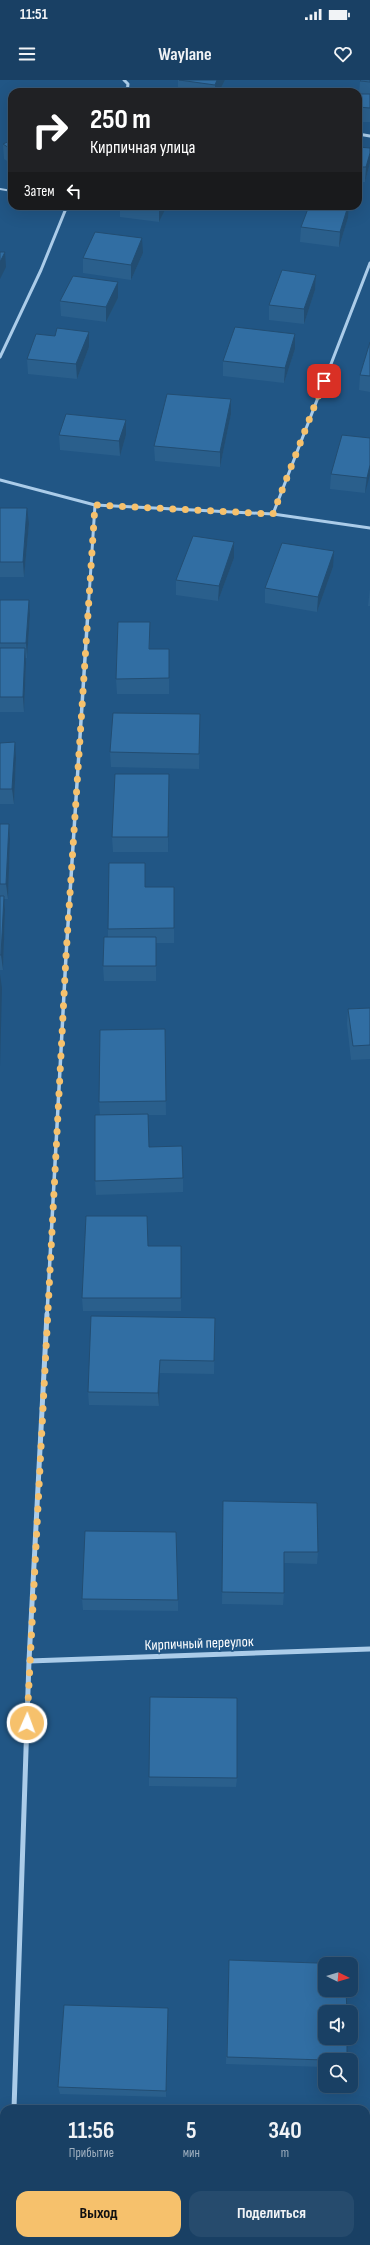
<!DOCTYPE html>
<html lang="ru">
<head>
<meta charset="utf-8">
<style>
	:root { --surface:#194064; --page:#264b6d; --text:#f1f3f6; --muted:#9fafbf; --line:#375978; --accent:#f6c16c }
	body { margin:0; font-family:"Sofia Sans Condensed",sans-serif; background:var(--page); color:var(--text); height:100vh; display:flex; flex-direction:column; font-size:15px; white-space:nowrap }
	* { box-sizing:border-box; margin:0 }
	p { font-size:13px; color:var(--muted) }
	.icon { flex:none; width:22px; height:22px; fill:none; stroke:currentColor; stroke-width:2; stroke-linecap:round; stroke-linejoin:round }
	.map { position:relative; flex:1; overflow:hidden }
	.sheet { position:absolute; left:0px; top:2025px; width:370px; height:140px; display:flex; flex-direction:column; background:var(--surface); border-radius:12px 12px 0 0; box-shadow:0 4px 16px #0002,0 0 0 1px var(--line) }
	.sheet>* { flex:none }
	.banner { position:absolute; left:8px; top:8px; width:354px; height:122px; border-radius:12px; box-shadow:0 4px 16px #0002,0 0 0 1px var(--line); background:#202124; color:#fff; overflow:hidden }
	.needle { width:26px; rotate:95deg }
	.fabs { position:absolute; left:318px; top:1877px; display:grid; gap:8px }
	.fabs a { display:grid; place-items:center; width:40px; height:40px; border-radius:8px; background:var(--surface); box-shadow:0 4px 16px #0002,0 0 0 1px var(--line); font-size:20px }
	.pin { position:absolute; display:grid; place-items:center; width:34px; height:34px; color:#fff; margin:-17px; border-radius:8px; box-shadow:0 2px 6px #0006 }
	.me { position:absolute; width:44px; margin:-22px; rotate:2deg; stroke-linejoin:round; filter:drop-shadow(0 0 3px #0008) }
	.turn { display:flex; align-items:center; gap:14px; height:84px; padding:0 16px; font-size:18px }
	.turn .icon { width:52px; height:52px; stroke-width:2.5 }
	.turn b { display:block; font-size:28px; line-height:34px }
	.then { display:flex; align-items:center; height:38px; padding:0 16px; background:#0003; gap:8px; font-size:15px }
	.eta { display:flex; justify-content:space-evenly; align-items:center; height:68px; text-align:center }
	.eta b { font-size:24px; font-weight:700; line-height:28px }
	.action { display:flex; gap:8px; margin-top:auto; padding:8px 16px }
	.action a { flex:1; height:46px; border-radius:12px; background:var(--accent); color:#111; font-size:16px; font-weight:700; line-height:46px; text-align:center }
	.action a+a { background:var(--page); color:var(--text) }
	.status { display:flex; justify-content:space-between; align-items:center; height:28px; padding:0 20px; background:var(--surface); direction:ltr }
	.status svg { height:11px; fill:currentColor }
	header { display:flex; justify-content:space-between; align-items:center; height:52px; padding:0 16px; background:var(--surface); font-size:18px; font-weight:700 }
	.map>svg:first-child { display:block }
	.lines { fill:none; stroke-linecap:round; stroke-linejoin:round }
	.service { stroke:#abcce9; stroke-width:2 }
	.minor-far2 { stroke:#abcce9; stroke-width:3 }
	.minor-far1 { stroke:#abcce9; stroke-width:3.5 }
	.minor { stroke:#abcce9; stroke-width:5 }
	.wall { fill:#2a5f8c }
	.shaded-wall { fill:#224d72 }
	.building { fill:#316ea3; stroke:#224d72 }
	.route { stroke:#f6c16c; stroke-width:7; stroke-dasharray:0 12.6 }
	.labels { text-anchor:middle; stroke-width:4; stroke-linejoin:round; paint-order:stroke }
	.street-label { font-size:15px; fill:#fff; stroke:#215685 }
</style>
</head>
<body>
<div class="status"><b>11:51</b><svg viewBox="0 0 49 12"><path d="M0 12V9h3v3zM5 12V6h3v6zM10 12V3h3v9zM15 12V0h3v12zM26 1h20v11H26zM47 4h2v5h-2z"/></svg></div>
<header><svg class="icon" aria-label="menu" viewBox="0 0 24 24"><path d="M4 6h16M4 12h16M4 18h16"/></svg>Waylane<svg class="icon" aria-label="heart" viewBox="0 0 24 24"><path d="M12 20l-8-8c-3-5 5-10 8-4 3-6 11-1 8 4z"/></svg></header>
<div class="map">
<svg width="370" height="2165" viewBox="0 0 370 2165">
	<rect width="100%" height="100%" fill="#215685"/>
	<g class="lines">
		<polyline class="service" points="0,109 12,111"/>
		<g class="minor-far2">
			<polyline points="124,0 128,4 127,12"/>
			<polyline points="358,54 370,56"/>
			<polyline points="0,277 41,190 67,126"/>
			<polyline points="0,400 95,425 273,434 370,448"/>
			<polyline points="273,434 370,183"/>
			<polyline points="88,532 95,425"/>
		</g>
		<polyline class="minor-far1" points="47,1235 66,876 88,531"/>
		<g class="minor">
			<polyline points="29,1581 370,1569"/>
			<polyline points="14,2029 29,1581 47,1234"/>
			<polyline points="366,2099 370,2099"/>
			<polyline points="0,2102 4,2102"/>
			<polyline points="8,2165 9,2161"/>
		</g>
	</g>
	<g class="wall">
		<polygon points="178,0 225,0 219,12 178,12"/>
		<polygon points="370,0 370,42 358,42 358,14 359,14 360,1"/>
		<polygon points="12,60 12,84 4,79 3,64"/>
		<polygon points="358,67 370,68 370,83 365,102 358,102"/>
		<polygon points="120,126 167,126 159,142 120,137"/>
		<polygon points="309,126 349,126 348,138 339,167 300,162 301,147"/>
		<polygon points="143,173 131,200 83,193 83,178"/>
		<polygon points="316,195 315,210 304,244 269,240 269,225"/>
		<polygon points="118,218 106,242 61,236 60,221"/>
		<polygon points="295,254 295,269 284,303 223,296 223,281"/>
		<polygon points="55,256 89,267 77,299 28,294 27,279"/>
		<polygon points="370,262 370,312 359,310 360,295"/>
		<polygon points="231,334 220,387 155,381 154,366"/>
		<polygon points="59,355 126,355 120,376 60,370"/>
		<polygon points="370,358 365,413 330,409 331,394"/>
		<polygon points="0,428 29,444 24,497 0,497"/>
		<polygon points="234,462 234,478 218,521 176,515 176,500"/>
		<polygon points="333,487 317,532 265,523 265,508"/>
		<polygon points="370,509 370,526 368,526"/>
		<polygon points="0,520 30,535 27,578 25,578 26,583 24,632 0,632"/>
		<polygon points="150,557 150,569 169,569 169,614 117,614 116,599"/>
		<polygon points="200,634 199,689 111,687 110,672"/>
		<polygon points="0,663 16,678 14,724 0,724"/>
		<polygon points="169,694 168,772 113,772 112,757"/>
		<polygon points="0,744 9,744 10,759 8,819 4,819 5,830 3,890 0,890"/>
		<polygon points="146,807 174,807 174,863 156,863 156,901 104,901 103,886 108,857 108,849"/>
		<polygon points="370,928 370,979 351,980 347,944 348,929"/>
		<polygon points="165,949 166,1035 148,1035 149,1067 183,1098 183,1112 96,1115 95,1101 100,1035 99,1022"/>
		<polygon points="148,1166 181,1166 181,1231 83,1231 82,1218"/>
		<polygon points="215,1238 214,1294 160,1293 159,1326 89,1325 88,1312"/>
		<polygon points="223,1421 318,1472 317,1484 284,1483 284,1513 283,1525 222,1524"/>
		<polygon points="82,1519 178,1520 178,1531 83,1530"/>
		<polygon points="149,1697 237,1698 236,1707 149,1706"/>
		<polygon points="229,1880 325,1980 325,1987 226,1984"/>
		<polygon points="168,1928 166,2017 60,2014 58,2007"/>
	</g>
	<g class="shaded-wall">
		<polygon points="217,0 225,0 219,12 215,12 215,5"/>
		<polygon points="370,73 370,83 365,102 366,87"/>
		<polygon points="159,126 167,126 159,142"/>
		<polygon points="348,126 349,126 348,138 339,167 340,152"/>
		<polygon points="142,158 143,173 131,200 131,185"/>
		<polygon points="5,172 6,187 0,199 0,182"/>
		<polygon points="316,195 315,210 304,244 304,229"/>
		<polygon points="118,202 118,218 106,242 106,227"/>
		<polygon points="89,252 89,267 77,299 76,284"/>
		<polygon points="295,254 295,269 284,303 285,288"/>
		<polygon points="231,319 231,334 220,387 220,372"/>
		<polygon points="126,340 126,355 120,376 119,361"/>
		<polygon points="370,385 370,395 365,413 367,398"/>
		<polygon points="27,428 29,444 24,497 23,482"/>
		<polygon points="234,462 234,478 218,521 219,506"/>
		<polygon points="334,471 333,487 317,532 318,517"/>
		<polygon points="29,520 30,535 27,578 26,563"/>
		<polygon points="25,568 26,583 24,632 23,617"/>
		<polygon points="15,662 16,678 14,724 12,709"/>
		<polygon points="169,694 169,709 168,772 168,757"/>
		<polygon points="9,744 10,759 8,819 6,804"/>
		<polygon points="4,816 5,830 3,890 1,875"/>
		<polygon points="0,894 2,908 0,987"/>
		<polygon points="160,1280 160,1293 159,1326 158,1313"/>
		<polygon points="168,1928 168,1936 166,2017 166,2011"/>
	</g>
	<g class="building">
		<polygon points="179,0 217,0 215,5"/>
		<polygon points="361,0 370,0 370,2 360,1"/>
		<polygon points="358,14 370,14 370,28 358,27"/>
		<polygon points="12,60 12,70 3,64"/>
		<polygon points="358,67 370,68 370,73 366,87 358,87"/>
		<polygon points="309,126 348,126 340,152 301,147"/>
		<polygon points="95,152 142,158 131,185 83,178"/>
		<polygon points="0,172 5,172 0,182"/>
		<polygon points="282,190 316,195 304,229 269,225"/>
		<polygon points="73,196 118,202 106,227 60,221"/>
		<polygon points="235,247 295,254 285,288 223,281"/>
		<polygon points="57,248 89,252 76,284 27,279 36,254 55,256"/>
		<polygon points="370,262 370,296 360,295"/>
		<polygon points="167,314 231,319 220,372 154,366"/>
		<polygon points="66,334 126,340 119,361 59,355"/>
		<polygon points="342,355 370,358 370,385 367,398 331,394"/>
		<polygon points="0,428 27,428 23,482 0,482"/>
		<polygon points="193,456 234,462 219,506 176,500"/>
		<polygon points="282,463 334,471 318,517 265,508"/>
		<polygon points="0,520 29,520 26,563 0,563"/>
		<polygon points="118,542 150,542 149,569 169,569 169,598 116,599"/>
		<polygon points="0,568 25,568 23,617 0,617"/>
		<polygon points="113,633 200,634 199,674 110,672"/>
		<polygon points="15,662 12,709 0,709 0,663"/>
		<polygon points="115,694 169,694 168,757 112,757"/>
		<polygon points="0,744 9,744 6,804 0,804"/>
		<polygon points="109,783 145,783 145,807 174,807 174,848 108,849"/>
		<polygon points="0,816 4,816 1,875 0,875"/>
		<polygon points="104,857 156,857 156,886 103,886"/>
		<polygon points="370,928 370,965 353,966 348,929"/>
		<polygon points="165,949 166,1021 99,1022 100,950"/>
		<polygon points="148,1034 149,1067 182,1066 183,1098 95,1101 95,1035"/>
		<polygon points="86,1136 147,1136 148,1166 181,1166 181,1218 82,1218"/>
		<polygon points="91,1236 215,1238 214,1281 160,1280 158,1313 88,1312"/>
		<polygon points="223,1421 317,1423 318,1472 284,1472 284,1513 222,1512"/>
		<polygon points="85,1451 176,1452 178,1520 82,1519"/>
		<polygon points="150,1617 237,1618 237,1698 149,1697"/>
		<polygon points="229,1880 346,1884 325,1884 325,1910 346,1910 347,1932 325,1932 325,1958 347,1958 347,1980 325,1980 227,1977"/>
		<polygon points="64,1925 168,1928 166,2011 58,2007"/>
	</g>
	<g class="lines">
		<polyline class="route" points="27,1643 66,876 95,425 273,434 324,301"/>
	</g>
	<g class="labels">
		<g class="street-label">
			<text transform="translate(199 1563) rotate(-2)" y="5">Кирпичный переулок</text>
		</g>
	</g>
</svg>
<div class="fabs">
<a><svg class="needle" viewBox="-14 -14 28 28"><path d="M0-13l5 13h-10z" fill="#e53935"/><path d="M0 13l5-13h-10z" fill="#9fafbf"/></svg></a>
<a><svg class="icon" aria-label="sound" viewBox="0 0 24 24"><path d="M4 9h4l5-4v14l-5-4H4zM17 9q2 3 0 6"/></svg></a>
<a><svg class="icon" aria-label="search" viewBox="0 0 24 24"><circle cx="10" cy="10" r="6"/><path d="M15 15l6 6"/></svg></a>
</div>
<div class="pin" style="left:324px;top:301px;background:#d93025"><svg class="icon" aria-label="arrive" viewBox="0 0 24 24"><path d="M6 21V4h12l-3 4 3 4H6"/></svg></div>
<svg class="me" style="left:27px;top:1643px" viewBox="-20 -20 40 40"><circle r="17" fill="#f6c16c" stroke="#fff" stroke-width="3"/><path d="M0-11L8 9 0 5-8 9z" fill="#fff"/></svg>
<div class="banner">
<div class="turn"><svg class="icon" aria-label="right" viewBox="0 0 24 24"><path d="M7 20v-9h11M14 6l5 5-5 5"/></svg><div><b>250 m</b>Кирпичная улица</div></div>
<div class="then">Затем<svg class="icon" aria-label="left" viewBox="0 0 24 24"><path d="M17 20v-9H6M10 6l-5 5 5 5"/></svg></div>
</div>
<section class="sheet">
<div class="eta">
<div><b>11:56</b><p>Прибытие</p></div>
<div><b>5</b><p>мин</p></div>
<div><b>340</b><p>m</p></div>
</div>
<div class="action"><a>Выход</a><a>Поделиться</a></div>
</section>
</div>
</body>
</html>
